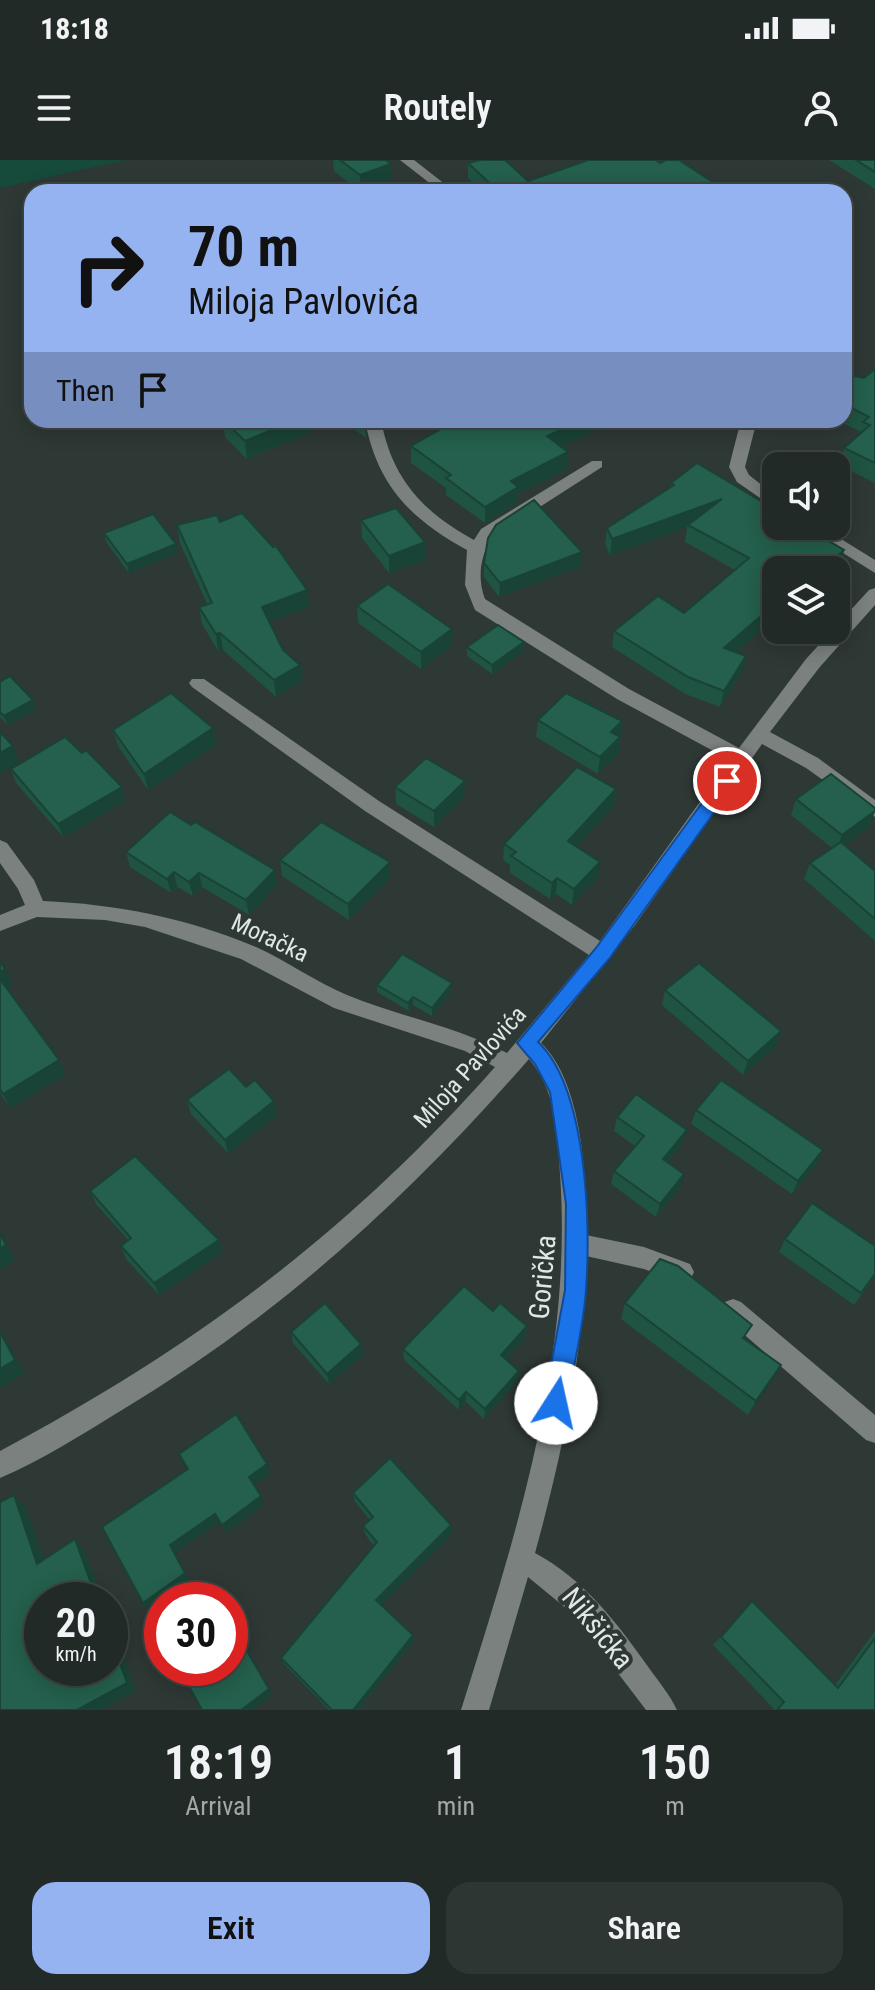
<!DOCTYPE html>
<html lang="en">
<head>
<meta charset="utf-8">
<style>
	:root { --surface:#222a27; --page:#2e3633; --text:#f1f3f6; --muted:#a2a7a7; --line:#3f4644; --accent:#95b2f1 }
	body { margin:0; font-family:"Roboto Condensed",sans-serif; background:var(--page); color:var(--text); height:100vh; display:flex; flex-direction:column; font-size:30px; white-space:nowrap }
	* { box-sizing:border-box; margin:0 }
	p { font-size:26px; color:var(--muted) }
	.icon { flex:none; width:44px; height:44px; fill:none; stroke:currentColor; stroke-width:2; stroke-linecap:round; stroke-linejoin:round }
	.map { position:relative; height:1550px; overflow:hidden }
	.details { display:flex; flex-direction:column; background:var(--surface); flex:1 }
	.details>* { flex:none }
	.hud { position:absolute; left:24px; top:24px; width:828px; height:244px; border-radius:24px; box-shadow:0 4px 20px #0003,0 0 0 2px var(--line); background:#95b2f1; color:#111; overflow:hidden }
	.tools { position:absolute; left:762px; top:292px; display:grid; gap:16px }
	.tools a { display:grid; place-items:center; width:88px; height:88px; border-radius:16px; background:var(--surface); box-shadow:0 4px 20px #0003,0 0 0 2px var(--line); font-size:40px }
	.speed { position:absolute; left:24px; top:1422px; display:flex; gap:16px; font-size:40px; font-weight:700; text-align:center }
	.speed>* { display:grid; place-content:center; width:104px; height:104px; border-radius:50%; background:var(--surface); box-shadow:0 4px 20px #0003,0 0 0 2px var(--line); line-height:1 }
	.speed small { font-size:20px; font-weight:400 }
	.speed .limit { border:12px solid #d22; background:#fff; color:#111 }
	.pin { position:absolute; display:grid; place-items:center; width:68px; height:68px; color:#fff; margin:-34px; border:4px solid #fff; border-radius:50%; box-shadow:0 2px 8px #0007 }
	.me { position:absolute; width:88px; margin:-44px; rotate:10deg; stroke-linejoin:round; filter:drop-shadow(0 0 6px #0008) }
	.turn { display:flex; align-items:center; gap:28px; height:168px; padding:0 32px; font-size:36px }
	.turn .icon { width:104px; height:104px; stroke-width:2.5 }
	.turn b { display:block; font-size:56px; line-height:68px }
	.then { display:flex; align-items:center; height:76px; padding:0 32px; background:#0003; gap:16px; font-size:30px }
	.eta { display:flex; justify-content:space-evenly; align-items:center; height:136px; text-align:center }
	.eta b { font-size:48px; font-weight:600; line-height:56px }
	.cta { display:flex; gap:16px; margin-top:auto; padding:16px 32px }
	.cta a { flex:1; height:92px; border-radius:24px; background:var(--accent); color:#111; font-size:32px; font-weight:600; line-height:92px; text-align:center }
	.cta a+a { background:var(--page); color:var(--text) }
	.status { display:flex; justify-content:space-between; align-items:center; height:56px; padding:0 40px; background:var(--surface); direction:ltr }
	.status svg { height:22px; fill:currentColor }
	header { display:flex; justify-content:space-between; align-items:center; height:104px; padding:0 32px; background:var(--surface); font-size:36px; font-weight:600 }
	.map>svg:first-child { display:block }
	.green { fill:#164a3b }
	.lines { fill:none; stroke-linecap:round; stroke-linejoin:round }
	.minor { fill:#7b817e; fill-rule:evenodd }
	.wall { fill:#1f5342 }
	.shaded-wall { fill:#194336 }
	.building { fill:#24604d; stroke:#194336; stroke-width:2 }
	.route { fill:#1a73e8; stroke:#114b97; stroke-width:2 }
	.labels { text-anchor:middle; stroke-width:8; stroke-linejoin:round; paint-order:stroke }
	.street-label { font-size:24px; fill:#e0e7e4; stroke:#2e3834 }
	.near-street-label { font-size:28px; fill:#e0e7e4; stroke:#2e3834 }
</style>
</head>
<body>
<div class="status"><b>18:18</b><svg viewBox="0 0 49 12"><path d="M0 12V9h3v3zM5 12V6h3v6zM10 12V3h3v9zM15 12V0h3v12zM26 1h20v11H26zM47 4h2v5h-2z"/></svg></div>
<header><svg class="icon" aria-label="menu" viewBox="0 0 24 24"><path d="M4 6h16M4 12h16M4 18h16"/></svg>Routely<svg class="icon" aria-label="person" viewBox="0 0 24 24"><circle cx="12" cy="8" r="4"/><path d="M4 21q1-7 8-7t8 7"/></svg></header>
<div class="map">
<svg width="875" height="1550" viewBox="0 0 875 1550">
	<rect width="100%" height="100%" fill="#2e3834"/>
	<polygon class="green" points="0,0 126,0 0,28"/>
	<g class="lines">
		<g class="minor">
			<polygon points="400,0 414,0 455,32 441,32"/>
			<path d="M365 260H381C392 319 423 352 474 380L481 369 592 301H602V307L493 377C480 395 477 418 485 439L629 529 739 588 806 499 869 430 875 428V445L819 508 770 572 818 598 875 640V657L806 608 762 584 635 765 541 883C583 923 587 1020 586 1075L644 1087 690 1104 694 1112 690 1120 682 1123 644 1109 586 1096C583 1197 562 1295 535 1393 585 1420 617 1463 649 1508 659 1522 670 1535 677 1550H646L573 1454 528 1417 489 1550H461C516 1375 573 1199 560 1014 558 974 556 930 529 899 410 1036 279 1156 122 1250 83 1274 42 1300 0 1318V1291C196 1186 347 1074 495 907L465 891 334 848 241 799 145 767 105 760 37 757 0 771V755L25 745 18 729 0 703V680L7 683 34 720 43 741C116 744 187 758 256 787 287 801 316 822 347 835 400 857 456 866 507 893L589 795 365 651 192 527 189 523 192 519H204L379 641 600 781 730 600 617 539 475 450 465 425 467 390C412 360 377 326 365 260Z"/>
			<polygon points="741,260 757,260 745,307 749,315 776,336 776,349 737,322 729,307"/>
			<polygon points="800,366 820,366 875,400 875,413"/>
			<polygon points="733,1139 741,1142 875,1255 875,1283 866,1280 725,1158 721,1150 725,1142"/>
		</g>
	</g>
	<g class="wall">
		<polygon points="333,0 386,0 392,21 360,32 334,11"/>
		<polygon points="829,0 875,0 875,29"/>
		<polygon points="468,3 528,21 660,3 728,32 482,32 468,18"/>
		<polygon points="875,209 875,323 839,305 844,288 861,272 836,260 844,260 844,224 864,218"/>
		<polygon points="223,260 317,269 247,299 225,277"/>
		<polygon points="341,260 365,260 366,278"/>
		<polygon points="457,260 593,260 592,272 561,286 567,309 518,334 517,343 485,363 446,335 446,328 411,303 411,286"/>
		<polygon points="687,260 706,260 697,266"/>
		<polygon points="671,323 844,390 840,407 776,410 776,456 735,492 742,512 720,547 685,534 612,487 614,471 684,453 735,410 685,382 687,367 610,396 605,384 607,368 670,327"/>
		<polygon points="361,360 425,400 389,413 362,378"/>
		<polygon points="220,362 307,430 309,447 269,462 283,490 300,505 302,521 276,537 223,490 218,491 202,464 199,447 207,444 180,383 177,365"/>
		<polygon points="104,373 178,393 129,413 106,382"/>
		<polygon points="484,403 581,406 499,437 484,417"/>
		<polygon points="357,446 451,486 421,509 358,463"/>
		<polygon points="524,482 523,491 492,514 467,496 467,487"/>
		<polygon points="0,522 36,549 7,565 0,557"/>
		<polygon points="538,560 622,561 618,594 598,614 536,577"/>
		<polygon points="213,568 216,585 148,630 118,586 113,570"/>
		<polygon points="11,609 125,641 63,677 16,623"/>
		<polygon points="395,627 464,637 434,667 396,644"/>
		<polygon points="616,629 614,646 576,687 598,718 572,745 556,734 550,739 510,713 510,705 503,700 504,684"/>
		<polygon points="796,639 870,666 845,685 875,711 875,781 804,719 810,703 832,688 791,655"/>
		<polygon points="191,665 275,710 277,725 249,755 202,727 193,736 177,727 171,733 130,707 126,692"/>
		<polygon points="280,700 390,702 390,718 349,760 282,716"/>
		<polygon points="0,802 12,825 6,828 59,900 65,915 10,948 0,933"/>
		<polygon points="377,825 452,830 432,856 413,845 409,851 377,832"/>
		<polygon points="665,830 776,886 743,915 662,845"/>
		<polygon points="246,927 277,955 228,993 191,954 187,940"/>
		<polygon points="696,950 823,990 817,1003 792,1034 691,964"/>
		<polygon points="617,957 682,984 667,1002 680,1028 656,1057 611,1024 614,1011 635,986 614,971"/>
		<polygon points="90,1031 219,1080 223,1092 159,1135 126,1099 121,1086 128,1080 96,1044"/>
		<polygon points="785,1079 875,1116 854,1145 779,1092"/>
		<polygon points="625,1143 745,1179 781,1205 748,1255 621,1159"/>
		<polygon points="493,1151 527,1166 525,1178 506,1199 519,1211 517,1221 484,1259 466,1242 459,1250 404,1200 403,1189"/>
		<polygon points="291,1172 363,1195 329,1224 293,1183"/>
		<polygon points="353,1333 451,1365 451,1374 380,1445 413,1475 413,1482 358,1550 329,1550 284,1504 281,1498 374,1386 365,1374 363,1366 370,1360 355,1342"/>
		<polygon points="752,1441 835,1525 875,1471 875,1550 774,1550 774,1549 713,1485"/>
	</g>
	<g class="shaded-wall">
		<polygon points="391,4 392,21 361,32 360,15"/>
		<polygon points="295,260 317,260 317,269 247,299 245,281"/>
		<polygon points="583,260 593,260 592,272 546,293 547,276"/>
		<polygon points="698,260 706,260 697,266"/>
		<polygon points="568,292 567,309 518,334 517,343 485,363 485,347 511,321"/>
		<polygon points="722,339 688,365 687,367 610,396 612,379"/>
		<polygon points="425,382 425,400 389,413 389,396"/>
		<polygon points="176,384 178,393 129,413 127,404"/>
		<polygon points="844,390 840,407 836,410 823,410"/>
		<polygon points="582,392 581,406 499,437 500,423"/>
		<polygon points="307,430 309,447 264,464 262,447"/>
		<polygon points="776,443 776,456 721,505 724,488"/>
		<polygon points="452,469 451,486 421,509 421,492"/>
		<polygon points="220,473 223,490 218,491 216,474"/>
		<polygon points="524,482 523,491 492,514 492,505"/>
		<polygon points="746,496 742,512 720,547 724,531"/>
		<polygon points="300,505 302,521 276,537 274,520"/>
		<polygon points="33,540 36,549 7,565 4,556"/>
		<polygon points="622,561 618,594 598,614 600,597 611,572"/>
		<polygon points="213,568 216,585 148,630 144,614"/>
		<polygon points="13,586 19,603 0,613 0,593"/>
		<polygon points="465,621 464,637 434,667 434,651"/>
		<polygon points="122,627 125,641 63,677 58,664"/>
		<polygon points="616,629 614,646 566,698 568,681"/>
		<polygon points="875,651 870,666 836,692 842,675"/>
		<polygon points="390,702 390,718 349,760 348,744"/>
		<polygon points="600,702 598,718 572,745 574,729"/>
		<polygon points="275,710 277,725 249,755 246,740"/>
		<polygon points="174,712 177,727 171,733 167,719"/>
		<polygon points="199,713 202,727 193,736 189,722"/>
		<polygon points="557,718 556,734 550,739 552,723"/>
		<polygon points="5,809 12,825 3,829 0,822 0,812"/>
		<polygon points="452,823 452,830 432,856 432,848"/>
		<polygon points="413,837 413,845 409,851 408,843"/>
		<polygon points="781,871 776,886 743,915 748,901"/>
		<polygon points="59,900 65,915 10,948 3,934"/>
		<polygon points="274,941 277,955 228,993 225,980"/>
		<polygon points="687,970 682,984 659,1012 663,999"/>
		<polygon points="823,990 817,1003 792,1034 798,1021"/>
		<polygon points="684,1014 680,1028 656,1057 660,1044"/>
		<polygon points="0,1072 15,1100 0,1109"/>
		<polygon points="219,1080 223,1092 159,1135 154,1123"/>
		<polygon points="527,1166 525,1178 500,1206 501,1195"/>
		<polygon points="0,1169 24,1213 0,1228"/>
		<polygon points="361,1184 363,1195 329,1224 327,1214"/>
		<polygon points="781,1205 772,1220 748,1255 756,1241"/>
		<polygon points="519,1211 517,1221 484,1259 485,1249"/>
		<polygon points="466,1232 466,1242 459,1250 459,1240"/>
		<polygon points="267,1304 271,1313 252,1326 249,1317"/>
		<polygon points="14,1335 26,1348 49,1415 37,1404"/>
		<polygon points="261,1336 264,1345 226,1373 222,1365"/>
		<polygon points="215,1354 219,1362 175,1393 190,1421 149,1450 143,1443 170,1385"/>
		<polygon points="451,1365 451,1374 377,1448 376,1440"/>
		<polygon points="75,1379 85,1391 103,1440 97,1440"/>
		<polygon points="110,1460 136,1531 101,1550 77,1550 110,1476"/>
		<polygon points="236,1471 272,1535 252,1550 241,1550"/>
		<polygon points="413,1475 413,1482 358,1550 353,1550"/>
	</g>
	<g class="building">
		<polygon points="340,0 386,0 391,4 360,15"/>
		<polygon points="480,0 505,0 528,21 588,0 656,0 660,3 666,0 679,0 728,32 584,32 581,30 575,32 499,32 468,3"/>
		<polygon points="856,0 875,0 875,12"/>
		<polygon points="875,209 875,303 844,288 870,265 863,262 869,257 844,244 844,224 854,216 864,218"/>
		<polygon points="223,260 295,260 245,281"/>
		<polygon points="457,260 583,260 547,276 568,292 511,321 518,327 485,347 446,318 451,315 411,286"/>
		<polygon points="697,303 776,350 776,366 803,366 844,390 823,410 776,410 776,443 724,488 746,496 724,531 688,517 614,471 658,436 684,453 749,398 688,365 722,339 612,379 607,368 674,325 671,323"/>
		<polygon points="534,340 582,392 500,423 484,403 488,378 496,365"/>
		<polygon points="396,348 425,382 389,396 361,360"/>
		<polygon points="242,353 273,387 276,386 307,430 262,447 283,490 300,505 274,520 220,473 216,474 199,447 212,443 177,365 217,355 220,362"/>
		<polygon points="153,354 176,384 127,404 104,373"/>
		<polygon points="388,424 452,469 421,492 357,446"/>
		<polygon points="498,465 524,482 492,505 467,487"/>
		<polygon points="10,516 33,540 4,556 0,552 0,522"/>
		<polygon points="171,533 213,568 144,614 113,570"/>
		<polygon points="566,533 622,561 611,572 620,577 600,597 538,560"/>
		<polygon points="0,572 13,586 0,593"/>
		<polygon points="65,577 82,593 86,590 122,627 58,664 11,609"/>
		<polygon points="426,598 465,621 434,651 395,627"/>
		<polygon points="577,607 616,629 568,681 600,702 574,729 557,718 552,723 511,696 516,692 504,684"/>
		<polygon points="831,614 875,648 875,651 842,675 796,639"/>
		<polygon points="170,652 191,665 195,662 275,710 246,740 199,713 189,722 174,712 167,719 126,692"/>
		<polygon points="321,662 390,702 348,744 280,700"/>
		<polygon points="841,682 875,711 875,759 810,703"/>
		<polygon points="402,794 452,823 432,848 413,837 408,843 377,825"/>
		<polygon points="0,802 5,809 0,812"/>
		<polygon points="699,803 781,871 748,901 665,830"/>
		<polygon points="0,819 59,900 3,934 0,929"/>
		<polygon points="229,909 246,927 255,920 274,941 225,980 187,940"/>
		<polygon points="721,920 823,990 798,1021 696,950"/>
		<polygon points="636,934 687,970 663,999 684,1014 660,1044 614,1011 644,976 617,957"/>
		<polygon points="135,996 219,1080 154,1123 121,1086 131,1078 90,1031"/>
		<polygon points="812,1043 875,1086 875,1114 861,1133 785,1079"/>
		<polygon points="0,1074 6,1085 0,1088"/>
		<polygon points="660,1099 678,1106 752,1165 743,1178 781,1205 756,1241 625,1143"/>
		<polygon points="464,1126 493,1151 500,1143 527,1166 501,1195 519,1211 485,1249 466,1232 459,1240 403,1189"/>
		<polygon points="325,1143 361,1184 327,1214 291,1172"/>
		<polygon points="0,1172 15,1200 0,1209"/>
		<polygon points="236,1254 267,1304 249,1317 261,1336 222,1365 215,1354 170,1385 185,1413 143,1443 102,1367 188,1309 179,1294"/>
		<polygon points="390,1298 451,1365 376,1440 413,1475 353,1550 332,1550 281,1498 377,1382 363,1366 373,1357 353,1333"/>
		<polygon points="14,1335 37,1404 75,1379 97,1440 42,1440 42,1508 110,1508 110,1476 127,1523 77,1550 0,1550 0,1342"/>
		<polygon points="752,1441 838,1528 875,1478 875,1550 777,1550 784,1542 721,1477"/>
		<polygon points="232,1465 269,1529 241,1550 202,1550 179,1508 230,1508 230,1466"/>
	</g>
	<path class="route" d="M727 615 736 621 733 626 609 799 538 882C587 928 591 1064 586 1129 584 1167 573 1206 567 1243L563 1251 556 1255 548 1251 544 1243 565 1130 566 1044 550 932 535 904 517 883 596 788 721 617Z"/>
	<g class="labels">
		<g class="street-label">
			<text transform="translate(270 778) rotate(25)" y="8">Moračka</text>
			<text transform="translate(470 907) rotate(-48)" y="8">Miloja Pavlovića</text>
		</g>
		<g class="near-street-label">
			<text transform="translate(542 1117) rotate(-85)" y="10">Gorička</text>
			<text transform="translate(598 1468) rotate(51)" y="10">Nikšićka</text>
		</g>
	</g>
</svg>
<div class="tools">
<a><svg class="icon" aria-label="sound" viewBox="0 0 24 24"><path d="M4 9h4l5-4v14l-5-4H4zM17 9q2 3 0 6"/></svg></a>
<a><svg class="icon" aria-label="layers" viewBox="0 0 24 24"><path d="M12 4l9 5-9 5-9-5zM3 14l9 5 9-5"/></svg></a>
</div>
<div class="speed"><div>20<small>km/h</small></div><div class="limit">30</div></div>
<div class="pin" style="left:727px;top:621px;background:#d93025"><svg class="icon" aria-label="arrive" viewBox="0 0 24 24"><path d="M6 21V4h12l-3 4 3 4H6"/></svg></div>
<svg class="me" style="left:556px;top:1243px" viewBox="-20 -20 40 40"><circle r="19" fill="#fff"/><path d="M0-13L10 11 0 6-10 11z" fill="#1a73e8"/></svg>
<div class="hud">
<div class="turn"><svg class="icon" aria-label="right" viewBox="0 0 24 24"><path d="M7 20v-9h11M14 6l5 5-5 5"/></svg><div><b>70 m</b>Miloja Pavlovića</div></div>
<div class="then">Then<svg class="icon" aria-label="arrive" viewBox="0 0 24 24"><path d="M6 21V4h12l-3 4 3 4H6"/></svg></div>
</div>
</div>
<section class="details">
<div class="eta">
<div><b>18:19</b><p>Arrival</p></div>
<div><b>1</b><p>min</p></div>
<div><b>150</b><p>m</p></div>
</div>
<div class="cta"><a>Exit</a><a>Share</a></div>
</section>
</body>
</html>
